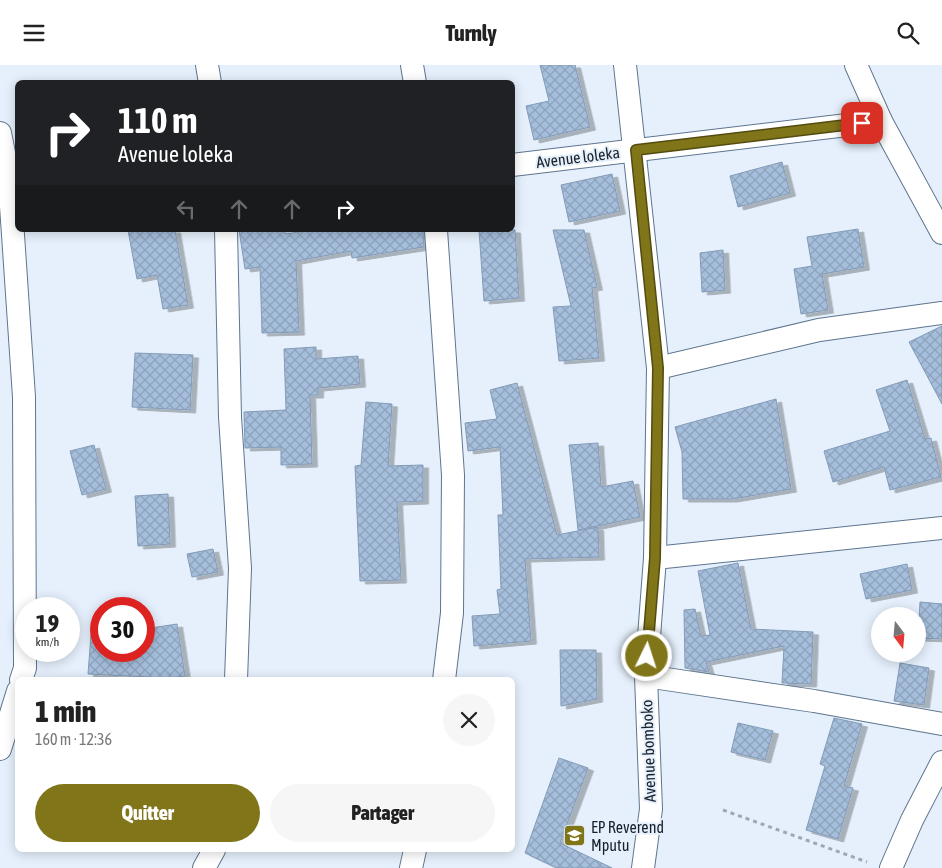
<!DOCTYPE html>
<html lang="fr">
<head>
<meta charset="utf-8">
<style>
	:root { --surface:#fff; --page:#f6f6f6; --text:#222; --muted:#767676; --accent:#807519 }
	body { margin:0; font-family:"Asap Condensed",sans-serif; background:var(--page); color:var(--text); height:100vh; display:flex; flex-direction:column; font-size:19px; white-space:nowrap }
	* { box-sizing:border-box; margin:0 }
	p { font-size:16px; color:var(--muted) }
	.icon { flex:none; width:28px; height:28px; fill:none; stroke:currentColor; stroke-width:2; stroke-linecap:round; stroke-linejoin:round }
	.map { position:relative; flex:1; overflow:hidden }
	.details { position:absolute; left:15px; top:612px; width:500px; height:175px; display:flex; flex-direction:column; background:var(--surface); border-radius:8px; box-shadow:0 2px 12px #0003 }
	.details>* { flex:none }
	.guide { position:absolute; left:15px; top:15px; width:500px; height:152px; border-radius:8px; box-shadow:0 2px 12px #0003; background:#202124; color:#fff; overflow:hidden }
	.needle { width:32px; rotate:164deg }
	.buttons { position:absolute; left:871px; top:542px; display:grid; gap:10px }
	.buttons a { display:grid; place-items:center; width:55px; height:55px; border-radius:50%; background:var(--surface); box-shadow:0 2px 12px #0003; font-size:25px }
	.speed { position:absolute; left:15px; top:532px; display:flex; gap:10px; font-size:25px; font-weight:700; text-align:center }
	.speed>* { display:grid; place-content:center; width:65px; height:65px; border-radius:50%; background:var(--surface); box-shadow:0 2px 12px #0003; line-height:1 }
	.speed small { font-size:12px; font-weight:400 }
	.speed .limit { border:8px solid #d22; background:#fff; color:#111 }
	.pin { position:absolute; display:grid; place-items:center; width:42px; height:42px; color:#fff; margin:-21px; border-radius:10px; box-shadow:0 2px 8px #0006 }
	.me { position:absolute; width:55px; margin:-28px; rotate:4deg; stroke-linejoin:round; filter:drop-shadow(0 0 4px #0008) }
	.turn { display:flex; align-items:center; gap:18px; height:105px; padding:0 20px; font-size:22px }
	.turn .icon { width:65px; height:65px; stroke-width:2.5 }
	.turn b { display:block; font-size:35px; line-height:42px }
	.lanes { display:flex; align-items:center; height:48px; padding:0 20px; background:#0003; justify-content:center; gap:25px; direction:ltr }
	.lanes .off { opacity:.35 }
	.round { display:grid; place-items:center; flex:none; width:52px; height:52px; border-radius:26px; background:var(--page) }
	.head { display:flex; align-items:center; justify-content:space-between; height:85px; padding:0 20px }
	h1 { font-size:30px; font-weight:800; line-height:38px }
	.cta { display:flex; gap:10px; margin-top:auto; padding:10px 20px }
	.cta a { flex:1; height:58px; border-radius:30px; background:var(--accent); color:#fff; font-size:20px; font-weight:800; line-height:58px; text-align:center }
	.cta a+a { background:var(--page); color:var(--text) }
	header { display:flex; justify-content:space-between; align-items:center; height:65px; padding:0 20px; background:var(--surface); font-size:22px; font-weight:800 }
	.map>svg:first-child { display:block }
	.building { fill:url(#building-cross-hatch); stroke:#839bb6; filter:url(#shadow) }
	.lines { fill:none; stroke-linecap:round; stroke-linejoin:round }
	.minor-casing { stroke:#5e758f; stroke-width:24 }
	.path { stroke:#9ea8b4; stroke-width:3; stroke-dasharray:4 4; stroke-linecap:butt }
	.minor { stroke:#fff; stroke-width:22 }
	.route-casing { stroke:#534c10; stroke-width:12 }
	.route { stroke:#807519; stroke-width:9 }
	.labels { text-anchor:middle; stroke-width:4; stroke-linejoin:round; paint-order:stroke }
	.street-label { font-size:16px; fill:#18212b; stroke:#e5f0fc }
	.poi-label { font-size:16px; fill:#18212b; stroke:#e5f0fc; text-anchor:start }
</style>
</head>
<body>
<header><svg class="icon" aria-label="menu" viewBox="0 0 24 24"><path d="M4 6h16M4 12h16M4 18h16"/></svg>Turnly<svg class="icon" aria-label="search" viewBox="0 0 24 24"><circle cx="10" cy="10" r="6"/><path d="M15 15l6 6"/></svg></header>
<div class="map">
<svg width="942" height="803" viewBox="0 0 942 803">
	<defs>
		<pattern id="building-cross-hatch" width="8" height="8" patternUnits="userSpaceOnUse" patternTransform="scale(1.25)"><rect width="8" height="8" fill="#a5bedb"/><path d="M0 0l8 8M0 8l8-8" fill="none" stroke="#8da3bc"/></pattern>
		<filter id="shadow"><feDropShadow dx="5.5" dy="3" stdDeviation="0" flood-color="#0004"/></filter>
	</defs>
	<rect width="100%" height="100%" fill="#e5f0fc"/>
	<g class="building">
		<polygon points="540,0 575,0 590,62 534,75 526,41 549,36"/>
		<polygon points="782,97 790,128 738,142 730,111"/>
		<polygon points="612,109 620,146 569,157 561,120"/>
		<polygon points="858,164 864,202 822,209 828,245 801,249 794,204 812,201 807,172"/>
		<polygon points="128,165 175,165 188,240 163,244 157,210 137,214"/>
		<polygon points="239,165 285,165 285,169 312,165 423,165 424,182 352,193 351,186 296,196 299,267 262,268 260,202 245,204"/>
		<polygon points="479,165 515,165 519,233 484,236"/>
		<polygon points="553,165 584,165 597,222 592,223 599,293 559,296 553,242 571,241"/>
		<polygon points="723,185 725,225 702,227 700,188"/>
		<polygon points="942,261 942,339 909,277"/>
		<polygon points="316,282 316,294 358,291 360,319 318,323 318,330 310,330 312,399 281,400 281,382 245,383 244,347 286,345 284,284"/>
		<polygon points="135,288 193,290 190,345 132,342"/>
		<polygon points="907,315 925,374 931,373 941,412 890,425 884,402 833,417 824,386 890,366 876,325"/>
		<polygon points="517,318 557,470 598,462 599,492 525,494 531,576 474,581 472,551 500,549 497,525 501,524 498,450 503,450 500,382 468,386 465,358 497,354 490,325"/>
		<polygon points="776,334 791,424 732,434 683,434 682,387 675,362"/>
		<polygon points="366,337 392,339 388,401 423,400 423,436 397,437 401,515 360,516 355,401 361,400"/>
		<polygon points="598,378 601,422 633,416 640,452 578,465 569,380"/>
		<polygon points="94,380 106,424 82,430 70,386"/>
		<polygon points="168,429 170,479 138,481 135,431"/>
		<polygon points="213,484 218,507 192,512 187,489"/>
		<polygon points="738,498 751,564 813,567 811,619 782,618 784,581 706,597 709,607 685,603 684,545 695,544 701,571 710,570 698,506"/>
		<polygon points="907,499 912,525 866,534 860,509"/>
		<polygon points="920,537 942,539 942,574 918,573"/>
		<polygon points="177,559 185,611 150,615 149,612 88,609 91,570 101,570 101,586 144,586 144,564"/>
		<polygon points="560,585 596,585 597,634 561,641"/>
		<polygon points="900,598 929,603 924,640 894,636"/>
		<polygon points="834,653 862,659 844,721 853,723 838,774 806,765 825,701 820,699"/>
		<polygon points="738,658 773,666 765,695 731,687"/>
		<polygon points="559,693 588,703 560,778 612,803 557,803 525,788"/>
	</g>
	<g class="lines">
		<defs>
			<g id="minor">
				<polyline points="207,0 210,18"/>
				<polyline points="412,0 415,18"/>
				<polyline points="625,0 658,303 655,493 646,611 651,744 643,803"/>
				<polyline points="856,0 881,56 942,168"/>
				<polyline points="0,68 9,113 12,155 18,155"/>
				<polyline points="512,100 881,56"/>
				<polyline points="12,155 24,332 25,603 21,615"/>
				<polyline points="226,165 230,352 240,503 236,615"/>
				<polyline points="436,165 453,410 452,548 444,615"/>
				<polyline points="658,303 819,265 942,248"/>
				<polyline points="655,493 942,463"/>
				<polyline points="646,611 814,636 942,659"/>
				<polyline points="0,684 18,626"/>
				<polyline points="204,803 214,785"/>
				<polyline points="411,803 415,785"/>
				<polyline points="891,803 912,755 942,697"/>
			</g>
		</defs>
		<use href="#minor" class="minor-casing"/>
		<polyline class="path" points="723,745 867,797"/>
		<use href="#minor" class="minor"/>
	</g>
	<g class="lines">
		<defs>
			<polyline id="route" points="647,591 655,493 658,303 636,85 862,58"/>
		</defs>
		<use href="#route" class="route-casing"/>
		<use href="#route" class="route"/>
	</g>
	<defs>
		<symbol id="school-square" viewBox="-11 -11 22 22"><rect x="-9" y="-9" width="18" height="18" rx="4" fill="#807519" stroke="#e5f0fc"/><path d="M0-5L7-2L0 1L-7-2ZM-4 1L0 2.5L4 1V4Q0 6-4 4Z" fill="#fff"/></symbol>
	</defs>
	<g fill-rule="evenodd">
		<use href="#school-square" x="562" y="758" width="25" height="25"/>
	</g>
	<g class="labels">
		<g class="street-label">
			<text transform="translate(578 92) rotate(-7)" y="6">Avenue loleka</text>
			<text transform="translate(648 686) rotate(-92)" y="6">Avenue bomboko</text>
		</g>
		<g class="poi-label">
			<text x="591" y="768">EP Reverend<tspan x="591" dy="18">Mputu</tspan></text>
		</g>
	</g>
</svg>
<div class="buttons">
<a><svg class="needle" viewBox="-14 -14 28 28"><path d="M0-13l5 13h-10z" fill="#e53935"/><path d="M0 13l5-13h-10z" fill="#767676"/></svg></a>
</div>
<div class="speed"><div>19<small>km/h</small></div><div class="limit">30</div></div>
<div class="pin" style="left:862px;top:58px;background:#d93025"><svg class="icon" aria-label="arrive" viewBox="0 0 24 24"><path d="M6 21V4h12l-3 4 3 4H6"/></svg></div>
<svg class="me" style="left:647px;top:591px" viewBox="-20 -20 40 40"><circle r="17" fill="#807519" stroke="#fff" stroke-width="3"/><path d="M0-11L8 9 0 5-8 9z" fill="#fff"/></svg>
<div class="guide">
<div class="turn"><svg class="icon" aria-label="right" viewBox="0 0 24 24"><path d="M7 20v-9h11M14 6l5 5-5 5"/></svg><div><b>110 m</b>Avenue loleka</div></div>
<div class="lanes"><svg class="icon off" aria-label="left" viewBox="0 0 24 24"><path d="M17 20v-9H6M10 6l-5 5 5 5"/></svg><svg class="icon off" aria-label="ahead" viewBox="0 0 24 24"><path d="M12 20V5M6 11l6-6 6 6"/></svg><svg class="icon off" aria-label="ahead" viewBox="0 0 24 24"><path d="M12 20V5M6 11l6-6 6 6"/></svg><svg class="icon" aria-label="right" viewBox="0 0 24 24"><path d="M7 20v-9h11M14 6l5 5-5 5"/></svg></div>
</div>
<section class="details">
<div class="head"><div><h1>1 min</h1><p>160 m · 12:36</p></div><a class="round"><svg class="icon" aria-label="close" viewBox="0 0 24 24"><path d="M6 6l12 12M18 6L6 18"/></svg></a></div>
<div class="cta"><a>Quitter</a><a>Partager</a></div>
</section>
</div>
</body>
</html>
